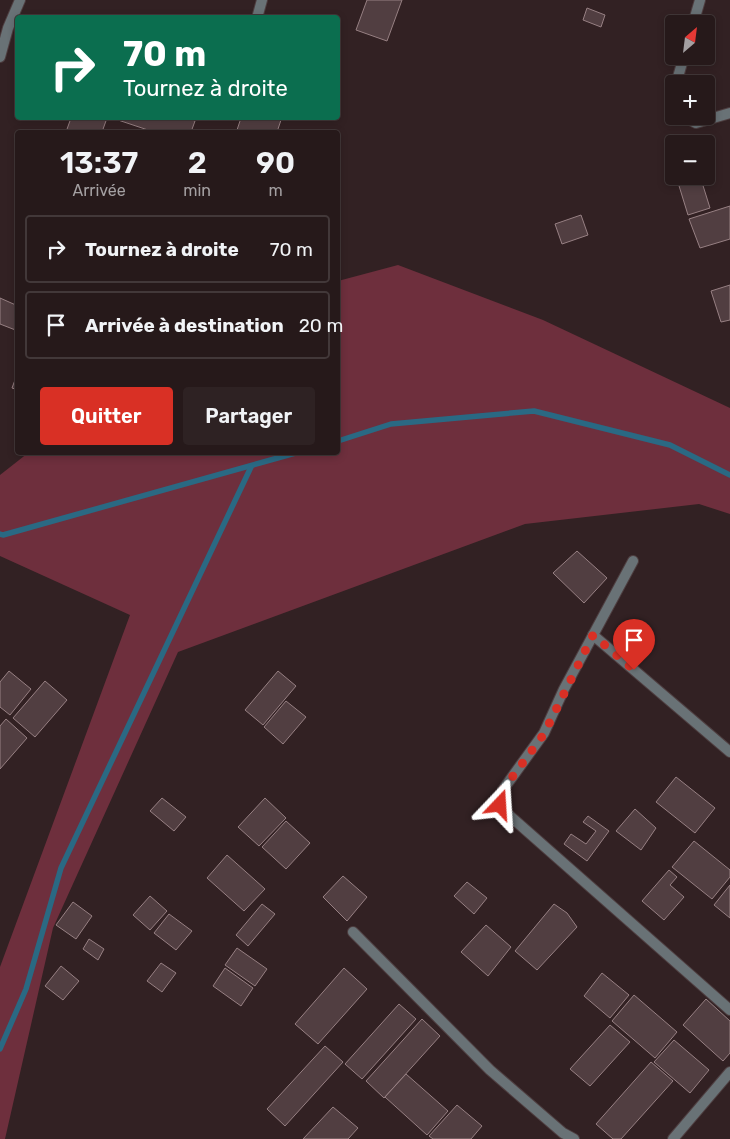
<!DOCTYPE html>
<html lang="fr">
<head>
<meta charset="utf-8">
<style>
	:root { --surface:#26191a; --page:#2e2223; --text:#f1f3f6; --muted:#a4a0a2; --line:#423839; --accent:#d93025 }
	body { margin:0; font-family:Rubik,sans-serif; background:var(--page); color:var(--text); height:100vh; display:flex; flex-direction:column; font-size:19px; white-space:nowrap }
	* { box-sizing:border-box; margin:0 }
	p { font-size:16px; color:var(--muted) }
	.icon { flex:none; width:28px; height:28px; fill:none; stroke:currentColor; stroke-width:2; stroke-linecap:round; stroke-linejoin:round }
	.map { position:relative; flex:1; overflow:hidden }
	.sheet { position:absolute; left:15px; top:130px; width:325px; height:325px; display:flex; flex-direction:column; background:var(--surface); border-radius:5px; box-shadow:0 2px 8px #0003,0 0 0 1px var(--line) }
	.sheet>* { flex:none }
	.top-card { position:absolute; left:15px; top:15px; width:325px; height:105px; border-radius:5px; box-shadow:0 2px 8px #0003,0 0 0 1px var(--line); background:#0b6e4f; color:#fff; overflow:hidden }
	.needle { width:32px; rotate:28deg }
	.buttons { position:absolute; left:665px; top:15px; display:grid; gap:10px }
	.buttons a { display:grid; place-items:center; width:50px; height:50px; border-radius:5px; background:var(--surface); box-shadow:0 2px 8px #0003,0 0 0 1px var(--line); font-size:25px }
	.pin { position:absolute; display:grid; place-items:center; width:42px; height:42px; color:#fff; margin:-51px -21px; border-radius:50% 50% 50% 0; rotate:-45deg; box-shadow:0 0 5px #0007 }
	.pin .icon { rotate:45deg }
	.me { position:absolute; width:55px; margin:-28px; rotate:20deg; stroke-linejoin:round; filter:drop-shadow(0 0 4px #0008) }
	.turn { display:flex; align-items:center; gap:18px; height:105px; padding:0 25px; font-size:22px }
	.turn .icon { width:65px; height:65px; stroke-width:2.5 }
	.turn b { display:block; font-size:35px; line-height:42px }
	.eta { display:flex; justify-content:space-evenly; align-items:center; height:85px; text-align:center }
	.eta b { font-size:30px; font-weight:600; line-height:35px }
	.button { display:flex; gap:10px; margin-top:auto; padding:10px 25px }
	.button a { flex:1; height:58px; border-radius:5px; background:var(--accent); color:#fff; font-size:20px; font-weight:600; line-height:58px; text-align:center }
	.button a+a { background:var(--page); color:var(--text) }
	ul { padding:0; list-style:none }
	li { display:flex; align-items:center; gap:15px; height:68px; margin:0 10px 8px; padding:0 15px; border:2px solid var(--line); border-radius:5px }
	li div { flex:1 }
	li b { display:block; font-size:19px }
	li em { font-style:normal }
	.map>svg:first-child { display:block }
	.green { fill:#6e2f3d }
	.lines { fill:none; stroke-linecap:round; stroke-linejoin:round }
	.stream { stroke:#2a6983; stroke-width:5.5 }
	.building { fill:#513e41; stroke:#978083 }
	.minor-casing { stroke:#4e3e40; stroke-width:12 }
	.minor { stroke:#697276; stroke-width:10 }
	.route { stroke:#d93025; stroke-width:9; stroke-dasharray:0 16.2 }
</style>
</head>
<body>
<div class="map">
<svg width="730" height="1139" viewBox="0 0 730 1139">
	<rect width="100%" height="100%" fill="#322123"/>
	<polygon class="green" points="398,265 543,320 730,408 730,514 699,504 525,524 178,652 53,928 5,1139 0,1139 0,967 130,615 0,556 0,475 28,453 338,452 338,281"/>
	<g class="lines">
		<g class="stream">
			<polyline points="338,441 391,424 534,411 670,445 730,475"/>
			<polyline points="0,534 3,535 299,452"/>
			<polyline points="0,1049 26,989 61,868 251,467"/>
		</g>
	</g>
	<g class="building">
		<polygon points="367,0 402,0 387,41 356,30"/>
		<polygon points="587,8 605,15 601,27 583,20"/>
		<polygon points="71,118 107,118 102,132 66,132"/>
		<polygon points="112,118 184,118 195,121 191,132 154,132"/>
		<polygon points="241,118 274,118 281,120 277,132 244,132 237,130"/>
		<polygon points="676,176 700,176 710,208 688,215"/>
		<polygon points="730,206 730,239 700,248 689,219"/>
		<polygon points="581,215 588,235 562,244 555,224"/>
		<polygon points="730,285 730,320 721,322 711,291"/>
		<polygon points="0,298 18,306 18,331 0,324"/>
		<polygon points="18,372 18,390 12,388"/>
		<polygon points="577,551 607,578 584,603 553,573"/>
		<polygon points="9,671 31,689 10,715 0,707 0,682"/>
		<polygon points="278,671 296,686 263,725 245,710"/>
		<polygon points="45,681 67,700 35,737 13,718"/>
		<polygon points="286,701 306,717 283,744 264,727"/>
		<polygon points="6,719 27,738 0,769 0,726"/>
		<polygon points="676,777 715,808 695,833 656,802"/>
		<polygon points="162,798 186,817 174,831 150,811"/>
		<polygon points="265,798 286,818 259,846 238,827"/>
		<polygon points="635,809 656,828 641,850 616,831"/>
		<polygon points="588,816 609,831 587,861 564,844 571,834 586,844 596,831 583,822"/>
		<polygon points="286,821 310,843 286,869 262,847"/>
		<polygon points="694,841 730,870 730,877 712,899 672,867"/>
		<polygon points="227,855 265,889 244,911 207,878"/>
		<polygon points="669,870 677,877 670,885 684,897 664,920 642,901"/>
		<polygon points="343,876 367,897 347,921 323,897"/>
		<polygon points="467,882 487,898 474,914 454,896"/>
		<polygon points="730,885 730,918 714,905"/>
		<polygon points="150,896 167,911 150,930 133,915"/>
		<polygon points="73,902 92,916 76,939 56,925"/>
		<polygon points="262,904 275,914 248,946 236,935"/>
		<polygon points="554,904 567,913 577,927 537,970 515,951"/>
		<polygon points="169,914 192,931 176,950 154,933"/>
		<polygon points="486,925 511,947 488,976 461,952"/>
		<polygon points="89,939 104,949 98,960 83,949"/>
		<polygon points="237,948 267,969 255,986 225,965"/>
		<polygon points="161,963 176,973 162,992 147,981"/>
		<polygon points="61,966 79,981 63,1000 45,986"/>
		<polygon points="225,968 253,988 241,1006 213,986"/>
		<polygon points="344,968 367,989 318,1044 295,1024"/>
		<polygon points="602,973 629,995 610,1018 584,996"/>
		<polygon points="634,995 677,1032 655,1058 612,1021"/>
		<polygon points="706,999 730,1021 730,1053 723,1061 683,1025"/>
		<polygon points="399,1004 416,1019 362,1079 345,1064"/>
		<polygon points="422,1019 440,1036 384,1098 366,1081"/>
		<polygon points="610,1025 630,1042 590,1086 570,1069"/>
		<polygon points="674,1040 709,1070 690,1093 654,1062"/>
		<polygon points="325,1046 343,1062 285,1126 267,1109"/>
		<polygon points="651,1062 673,1081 621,1139 613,1139 596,1124"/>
		<polygon points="406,1074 448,1111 427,1135 385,1097"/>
		<polygon points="457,1105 482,1126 471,1139 433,1139 429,1136"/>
		<polygon points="333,1107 358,1128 348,1139 303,1139"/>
	</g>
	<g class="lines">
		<defs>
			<g id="minor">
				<polyline points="257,18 262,0"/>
				<polyline points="693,24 700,0"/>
				<polyline points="0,57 8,28 20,0"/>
				<polyline points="676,84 684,56"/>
				<polyline points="674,93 674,101"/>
				<polyline points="683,116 696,123 730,113"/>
				<polyline points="633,561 564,689 544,733 502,791 501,805 510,816 730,1010"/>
				<polyline points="593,635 730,752"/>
				<polyline points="353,932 490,1070 563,1133 574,1139"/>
				<polyline points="673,1139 730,1072"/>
			</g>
		</defs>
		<use href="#minor" class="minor-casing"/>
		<use href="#minor" class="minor"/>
	</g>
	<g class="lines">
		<polyline class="route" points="500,805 502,791 544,734 593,635 634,670"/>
	</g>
</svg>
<div class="buttons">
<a><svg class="needle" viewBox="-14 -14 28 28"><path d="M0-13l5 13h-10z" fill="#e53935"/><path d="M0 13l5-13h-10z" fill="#a4a0a2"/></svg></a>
<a>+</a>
<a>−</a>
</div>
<div class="pin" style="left:634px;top:670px;background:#d93025"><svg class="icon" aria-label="arrive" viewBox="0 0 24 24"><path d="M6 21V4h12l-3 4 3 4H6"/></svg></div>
<svg class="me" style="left:500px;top:805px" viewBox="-20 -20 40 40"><path d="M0-17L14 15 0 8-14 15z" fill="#d93025" stroke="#fff" stroke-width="4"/></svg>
<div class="top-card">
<div class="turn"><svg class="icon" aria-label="right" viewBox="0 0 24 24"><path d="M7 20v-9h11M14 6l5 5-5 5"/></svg><div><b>70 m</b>Tournez à droite</div></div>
</div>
<section class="sheet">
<div class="eta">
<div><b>13:37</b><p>Arrivée</p></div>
<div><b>2</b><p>min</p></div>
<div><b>90</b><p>m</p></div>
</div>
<ul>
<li><svg class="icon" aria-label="right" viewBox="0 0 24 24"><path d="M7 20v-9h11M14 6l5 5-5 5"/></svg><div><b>Tournez à droite</b></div><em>70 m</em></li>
<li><svg class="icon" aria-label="arrive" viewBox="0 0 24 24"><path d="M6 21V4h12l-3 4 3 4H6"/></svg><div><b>Arrivée à destination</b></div><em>20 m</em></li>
</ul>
<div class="button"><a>Quitter</a><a>Partager</a></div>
</section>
</div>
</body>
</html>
